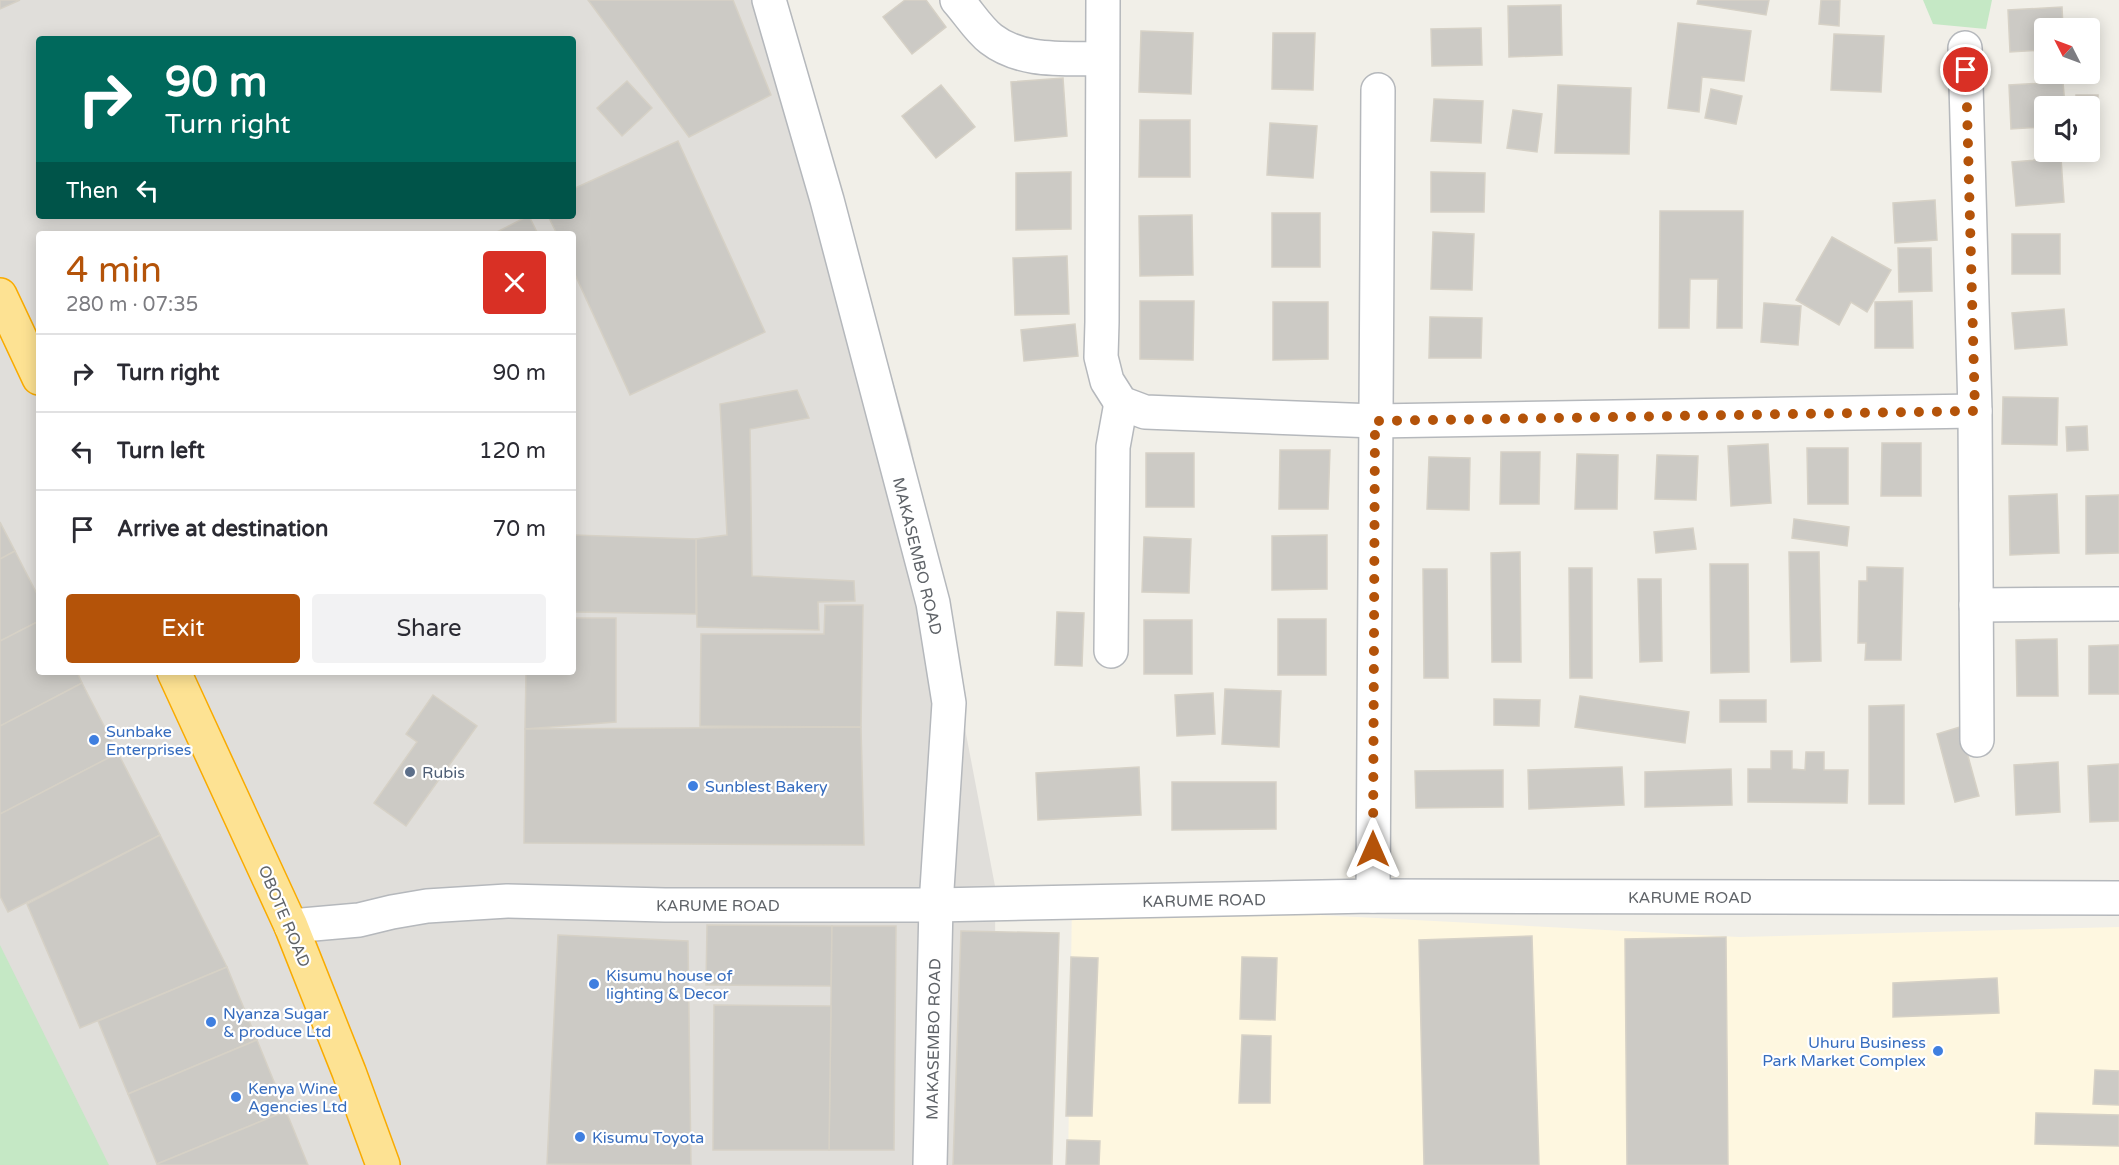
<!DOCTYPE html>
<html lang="en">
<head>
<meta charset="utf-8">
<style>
	:root { --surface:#fff; --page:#f2f2f3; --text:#2b2b33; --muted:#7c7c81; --line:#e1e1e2; --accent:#b45309 }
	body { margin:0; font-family:"Varela Round",sans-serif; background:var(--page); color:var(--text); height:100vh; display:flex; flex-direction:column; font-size:22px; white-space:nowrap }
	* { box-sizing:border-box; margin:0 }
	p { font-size:20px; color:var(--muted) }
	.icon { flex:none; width:33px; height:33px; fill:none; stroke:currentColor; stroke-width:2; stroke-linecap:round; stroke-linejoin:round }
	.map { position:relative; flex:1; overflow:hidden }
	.panel { position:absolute; left:36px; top:231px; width:540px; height:444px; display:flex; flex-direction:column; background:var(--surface); border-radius:6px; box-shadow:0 3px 15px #0003 }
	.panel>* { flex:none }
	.guide { position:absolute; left:36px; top:36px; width:540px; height:183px; border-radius:6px; box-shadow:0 3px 15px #0003; background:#00695c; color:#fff; overflow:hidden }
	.needle { width:39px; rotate:312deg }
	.controls { position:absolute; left:2034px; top:18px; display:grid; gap:12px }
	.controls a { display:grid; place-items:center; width:66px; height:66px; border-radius:6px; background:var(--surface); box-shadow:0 3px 15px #0003; font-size:30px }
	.pin { position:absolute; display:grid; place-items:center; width:51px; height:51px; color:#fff; margin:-26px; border:3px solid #fff; border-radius:50%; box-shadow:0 2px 6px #0007 }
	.me { position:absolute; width:66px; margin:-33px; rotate:0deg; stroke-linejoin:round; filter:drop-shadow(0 0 4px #0008) }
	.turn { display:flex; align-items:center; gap:21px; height:126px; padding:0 30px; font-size:27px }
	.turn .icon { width:78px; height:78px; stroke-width:2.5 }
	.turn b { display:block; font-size:42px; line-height:51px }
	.then { display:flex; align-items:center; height:57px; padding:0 30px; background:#0003; gap:12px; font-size:22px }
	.round { display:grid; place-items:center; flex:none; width:63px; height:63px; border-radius:6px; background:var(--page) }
	.summary { display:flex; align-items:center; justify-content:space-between; height:102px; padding:0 30px }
	h1 { font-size:36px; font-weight:600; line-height:45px; color:var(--accent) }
	.cta { display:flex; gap:12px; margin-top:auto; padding:12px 30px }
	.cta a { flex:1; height:69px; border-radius:6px; background:var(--accent); color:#fff; font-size:24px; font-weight:600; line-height:69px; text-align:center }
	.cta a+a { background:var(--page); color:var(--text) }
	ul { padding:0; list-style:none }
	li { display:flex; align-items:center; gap:18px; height:78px; padding:0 30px; border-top:2px solid var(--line) }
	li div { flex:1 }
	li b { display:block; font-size:22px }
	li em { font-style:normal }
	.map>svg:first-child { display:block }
	.commercial { fill:#fef7e0 }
	.industrial { fill:#e0deda; fill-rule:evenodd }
	.green { fill:#c5e8c5 }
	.building { fill:#cccac5; stroke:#d6d1c6; stroke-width:1.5 }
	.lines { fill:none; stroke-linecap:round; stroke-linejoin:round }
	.minor-casing { stroke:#b5b8bc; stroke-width:36 }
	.highway-casing { stroke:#f9ab00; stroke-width:36 }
	.minor { stroke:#fff; stroke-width:33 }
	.highway { stroke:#fde293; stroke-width:33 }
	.route { stroke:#b45309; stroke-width:10; stroke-dasharray:0 18 }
	.shop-dot { fill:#3f7fe0; stroke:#fff; stroke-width:2 }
	.service-dot { fill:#5c6f8a; stroke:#fff; stroke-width:2 }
	.labels { text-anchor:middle; stroke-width:4.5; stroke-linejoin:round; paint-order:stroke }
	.street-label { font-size:16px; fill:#5f6368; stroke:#fff }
	.shop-label { font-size:16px; fill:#366cbe; stroke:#fff; text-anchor:start }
	.service-label { font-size:16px; fill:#4e5e75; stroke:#fff; text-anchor:start }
</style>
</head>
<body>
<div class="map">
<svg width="2119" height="1165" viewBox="0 0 2119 1165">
	<rect width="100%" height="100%" fill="#f1efe8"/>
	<polygon class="commercial" points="1072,902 1739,937 2119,927 2119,1165 1068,1165"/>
	<path class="industrial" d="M0 0H783L910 440 995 886 996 1165H23L0 1137ZM39 39H573V216H39ZM39 234H573V672H39Z"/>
	<g class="green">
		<polygon points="1923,0 1992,0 1986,29 1933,24"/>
		<polygon points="0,945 109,1165 0,1165"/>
	</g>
	<g class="building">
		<polygon points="0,0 20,0 0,9"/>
		<polygon points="588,0 733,0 771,95 689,137"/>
		<polygon points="905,0 926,0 946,27 912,54 883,17"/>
		<polygon points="1698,0 1769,0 1766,15 1697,4"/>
		<polygon points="1821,0 1840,0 1839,26 1819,24"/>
		<polygon points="1561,5 1562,55 1509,57 1508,6"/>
		<polygon points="2062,7 2063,28 2044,28 2044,50 2010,52 2008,10"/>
		<polygon points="1678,23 1751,31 1744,81 1702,77 1699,112 1668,108"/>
		<polygon points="1481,28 1482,65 1432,66 1431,29"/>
		<polygon points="1141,31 1193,33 1191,94 1139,92"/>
		<polygon points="1273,33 1315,33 1313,90 1272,89"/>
		<polygon points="1834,34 1884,36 1881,92 1831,90"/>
		<polygon points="1063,78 1067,136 1015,141 1011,82"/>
		<polygon points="627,81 652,108 622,136 597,108"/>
		<polygon points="2063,82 2065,106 2044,106 2044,127 2011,129 2009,85"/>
		<polygon points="941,85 975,127 936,158 902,116"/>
		<polygon points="1558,85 1631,88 1629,154 1555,153"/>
		<polygon points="1711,89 1742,96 1736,124 1705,118"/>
		<polygon points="2076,95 2098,95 2098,127 2090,127 2090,106 2076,106"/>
		<polygon points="1434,99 1483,101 1481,143 1431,141"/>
		<polygon points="1513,110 1542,114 1537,152 1507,148"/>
		<polygon points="1140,120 1190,120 1190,177 1139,177"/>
		<polygon points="1270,123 1317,126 1313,178 1267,175"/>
		<polygon points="678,141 765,332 630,395 573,270 573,234 557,234 548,216 573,216 573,189"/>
		<polygon points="2061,158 2064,202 2016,206 2012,162"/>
		<polygon points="1071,172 1071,229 1016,230 1016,173"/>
		<polygon points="1431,172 1485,173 1484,212 1431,212"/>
		<polygon points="1935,200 1937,240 1895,243 1893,203"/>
		<polygon points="1660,211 1743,211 1742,328 1717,328 1718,279 1690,279 1689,328 1659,328"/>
		<rect x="1272" y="213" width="48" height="54"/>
		<polygon points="1192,215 1193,275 1140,276 1139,216"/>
		<polygon points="529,216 538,234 493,234 528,216"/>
		<polygon points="1433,232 1474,234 1472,290 1431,289"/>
		<rect x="2012" y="234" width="48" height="40"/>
		<polygon points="1832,237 1891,270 1867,312 1851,302 1839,325 1796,300"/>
		<polygon points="1898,248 1931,248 1932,291 1899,292"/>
		<polygon points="1067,256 1069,314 1015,315 1013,258"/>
		<polygon points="1140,301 1194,301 1193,360 1140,359"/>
		<polygon points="1912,301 1913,348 1875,348 1875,302"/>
		<polygon points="1273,302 1328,302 1328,359 1273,360"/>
		<polygon points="1764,303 1801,306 1798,345 1761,342"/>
		<polygon points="2064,309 2067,345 2015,349 2012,313"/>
		<polygon points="1430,317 1482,318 1481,358 1429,358"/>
		<polygon points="1075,324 1078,356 1024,361 1021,330"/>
		<polygon points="797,390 809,418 750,429 752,576 854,581 855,601 818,602 819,630 697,627 696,539 727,535 720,404"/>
		<polygon points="2003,397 2058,398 2057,445 2002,444"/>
		<polygon points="2087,426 2088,450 2067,451 2066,427"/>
		<polygon points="1882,443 1921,443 1921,496 1881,496"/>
		<polygon points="1768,444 1771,503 1731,506 1728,446"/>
		<polygon points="1807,448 1848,448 1848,504 1808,504"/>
		<polygon points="1280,450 1330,450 1328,509 1279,509"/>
		<polygon points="1501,452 1540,452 1539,504 1500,504"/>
		<rect x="1146" y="453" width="48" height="54"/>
		<polygon points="1577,454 1618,455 1617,509 1575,509"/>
		<polygon points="1657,455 1698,456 1696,500 1655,499"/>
		<polygon points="1429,457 1470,458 1469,510 1427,509"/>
		<polygon points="2057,494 2059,553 2010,555 2009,496"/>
		<polygon points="2119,495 2119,553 2086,554 2086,496"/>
		<polygon points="1794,519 1849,527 1847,546 1792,538"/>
		<polygon points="0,522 15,551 0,559"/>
		<polygon points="1693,528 1696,549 1656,553 1654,532"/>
		<polygon points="573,535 696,539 696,614 573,612"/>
		<polygon points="1327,535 1327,589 1272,590 1272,536"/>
		<polygon points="1144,537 1191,539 1189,593 1142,592"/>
		<polygon points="15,551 39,598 39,621 0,641 0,559"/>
		<polygon points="1520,552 1521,662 1492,662 1491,553"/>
		<polygon points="1789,552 1819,552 1821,661 1791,662"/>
		<polygon points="1710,564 1748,564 1749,672 1711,673"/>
		<polygon points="1867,567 1903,568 1901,660 1865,660 1866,643 1858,643 1859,581 1867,581"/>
		<polygon points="1569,568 1592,568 1592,678 1570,678"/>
		<polygon points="1423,569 1447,569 1448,678 1424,678"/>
		<polygon points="1638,579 1661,579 1662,661 1640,662"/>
		<polygon points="825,605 863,605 861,727 700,726 701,634 824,634"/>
		<polygon points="1057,612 1084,613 1082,666 1055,665"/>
		<polygon points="573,618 616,618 616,722 525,729 526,672 573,672"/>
		<rect x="1278" y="619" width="48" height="56"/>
		<rect x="1144" y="620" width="48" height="54"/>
		<polygon points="39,621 39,672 77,672 82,683 0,726 0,641"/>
		<polygon points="2057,639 2058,696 2017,696 2016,640"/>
		<polygon points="2119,645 2119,694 2089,694 2089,646"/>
		<polygon points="82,683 118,753 0,814 0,726"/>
		<polygon points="1225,689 1281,691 1279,747 1222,744"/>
		<polygon points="1213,693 1215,734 1177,736 1175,695"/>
		<polygon points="433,695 477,726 406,826 374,803 417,742 406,734"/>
		<polygon points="1580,696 1689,712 1685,743 1575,727"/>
		<polygon points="1494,699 1540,700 1539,726 1494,725"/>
		<rect x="1720" y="700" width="46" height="22"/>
		<polygon points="1904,705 1904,804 1869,804 1869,706"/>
		<polygon points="861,727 864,845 524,843 525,729"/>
		<polygon points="1960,727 1979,796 1955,802 1937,734"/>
		<polygon points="1771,751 1792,751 1792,769 1805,770 1806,752 1824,752 1824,770 1848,770 1847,803 1748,802 1748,769 1771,769"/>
		<polygon points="118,753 160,835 8,912 0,896 0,814"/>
		<polygon points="2058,762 2060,812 2016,815 2014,765"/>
		<polygon points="2119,764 2119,821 2090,822 2088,766"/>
		<polygon points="1139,767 1141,815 1038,820 1036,773"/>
		<polygon points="1622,767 1624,805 1529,809 1528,770"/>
		<polygon points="1731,769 1732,805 1645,807 1645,772"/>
		<polygon points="1503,770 1503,807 1416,808 1415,771"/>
		<polygon points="1172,782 1276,782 1276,829 1172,830"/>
		<polygon points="160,835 227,967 80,1028 27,904"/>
		<polygon points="707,925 832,926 831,986 706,985"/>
		<polygon points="832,926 896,926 894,1150 829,1150"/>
		<polygon points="961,931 1059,933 1052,1165 953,1165"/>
		<polygon points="558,935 688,941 691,1165 547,1164"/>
		<polygon points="1532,936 1539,1165 1424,1165 1419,940"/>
		<polygon points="1726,937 1728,1165 1627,1165 1625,939"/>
		<polygon points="1071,957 1098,958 1092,1116 1066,1116"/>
		<polygon points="1242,957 1277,958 1275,1020 1240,1019"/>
		<polygon points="227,967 257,1040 128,1094 98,1021"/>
		<polygon points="1997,978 1999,1013 1893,1017 1893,983"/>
		<polygon points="714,1005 831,1006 829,1150 713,1150"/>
		<polygon points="1242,1035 1271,1036 1270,1103 1239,1103"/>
		<polygon points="257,1040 286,1111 157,1164 128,1094"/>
		<polygon points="2095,1070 2119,1071 2119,1105 2093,1104"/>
		<polygon points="286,1111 308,1165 158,1165 157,1164"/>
		<polygon points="2036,1113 2119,1115 2119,1146 2035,1144"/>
		<polygon points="1067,1140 1100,1141 1099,1165 1066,1165"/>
	</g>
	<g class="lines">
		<defs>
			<g id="minor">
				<polyline points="769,0 827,200 933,603 949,703 936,905 930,1165"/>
				<path d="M957 0C968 12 978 29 991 39 1022 63 1064 58 1102 59"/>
				<polyline points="1103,0 1102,322 1101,357 1107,381 1121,403 1145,412 1375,421 1975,411"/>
				<polyline points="1965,48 1975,411 1977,740"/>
				<polyline points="1976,605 2119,604"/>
				<polyline points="1111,651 1113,447 1121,403"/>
				<polyline points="1373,896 1378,90"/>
				<polyline points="291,926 359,920 392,912 427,906 507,901 665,905 936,905 1373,896 2119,898"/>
			</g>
			<g id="highway">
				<polyline points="0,295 39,378"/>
				<polyline points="174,672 291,926 349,1072 383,1165"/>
			</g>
		</defs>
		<use href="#minor" class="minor-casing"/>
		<use href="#highway" class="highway-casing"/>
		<use href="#minor" class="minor"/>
		<use href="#highway" class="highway"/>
	</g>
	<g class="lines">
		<polyline class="route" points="1373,849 1375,421 1975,411 1966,70"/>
	</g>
	<g class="shop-dot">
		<circle cx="94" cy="740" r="6"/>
		<circle cx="693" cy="786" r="6"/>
		<circle cx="594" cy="984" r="6"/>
		<circle cx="211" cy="1022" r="6"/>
		<circle cx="1938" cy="1051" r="6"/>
		<circle cx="236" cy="1097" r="6"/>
		<circle cx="580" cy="1137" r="6"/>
	</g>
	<circle class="service-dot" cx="410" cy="772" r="6"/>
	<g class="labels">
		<g class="street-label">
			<text transform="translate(918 556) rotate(76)" y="6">MAKASEMBO ROAD</text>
			<text x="1690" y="903">KARUME ROAD</text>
			<text transform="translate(1204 900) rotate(-1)" y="6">KARUME ROAD</text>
			<text x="718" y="911">KARUME ROAD</text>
			<text transform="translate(285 916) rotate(67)" y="6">OBOTE ROAD</text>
			<text transform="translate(933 1039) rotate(-89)" y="6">MAKASEMBO ROAD</text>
		</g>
		<g class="shop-label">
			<text x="106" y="737">Sunbake<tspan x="106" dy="18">Enterprises</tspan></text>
			<text x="705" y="792">Sunblest Bakery</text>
			<text x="606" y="981">Kisumu house of<tspan x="606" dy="18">lighting &amp; Decor</tspan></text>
			<text x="223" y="1019">Nyanza Sugar<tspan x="223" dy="18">&amp; produce Ltd</tspan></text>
			<text x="1926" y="1048" text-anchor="end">Uhuru Business<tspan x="1926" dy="18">Park Market Complex</tspan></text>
			<text x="248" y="1094">Kenya Wine<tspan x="248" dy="18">Agencies Ltd</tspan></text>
			<text x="592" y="1143">Kisumu Toyota</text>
		</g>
		<g class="service-label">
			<text x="422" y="778">Rubis</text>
		</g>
	</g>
</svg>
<div class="controls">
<a><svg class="needle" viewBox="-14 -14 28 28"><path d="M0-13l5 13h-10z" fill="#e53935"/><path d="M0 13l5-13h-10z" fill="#7c7c81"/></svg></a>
<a><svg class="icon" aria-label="sound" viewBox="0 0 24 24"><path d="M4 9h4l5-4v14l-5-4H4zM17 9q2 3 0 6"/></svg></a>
</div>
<div class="pin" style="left:1966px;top:70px;background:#d93025"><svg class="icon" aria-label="arrive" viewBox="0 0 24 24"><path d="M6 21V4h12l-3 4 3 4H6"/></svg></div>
<svg class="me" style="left:1373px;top:849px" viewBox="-20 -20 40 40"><path d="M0-17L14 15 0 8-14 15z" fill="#b45309" stroke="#fff" stroke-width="4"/></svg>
<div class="guide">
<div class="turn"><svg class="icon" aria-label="right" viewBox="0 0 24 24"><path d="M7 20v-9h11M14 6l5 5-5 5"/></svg><div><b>90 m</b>Turn right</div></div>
<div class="then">Then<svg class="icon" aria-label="left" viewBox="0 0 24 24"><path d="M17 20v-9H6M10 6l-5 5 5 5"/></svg></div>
</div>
<section class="panel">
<div class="summary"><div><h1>4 min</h1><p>280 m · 07:35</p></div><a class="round" style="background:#d93025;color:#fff"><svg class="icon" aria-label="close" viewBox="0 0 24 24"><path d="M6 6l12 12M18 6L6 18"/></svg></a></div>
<ul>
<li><svg class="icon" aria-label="right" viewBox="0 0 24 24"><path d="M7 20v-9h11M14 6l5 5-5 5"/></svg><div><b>Turn right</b></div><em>90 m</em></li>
<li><svg class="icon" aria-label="left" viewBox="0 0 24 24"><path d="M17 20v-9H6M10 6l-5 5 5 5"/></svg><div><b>Turn left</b></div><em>120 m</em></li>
<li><svg class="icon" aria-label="arrive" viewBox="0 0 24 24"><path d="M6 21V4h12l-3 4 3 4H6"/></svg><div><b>Arrive at destination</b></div><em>70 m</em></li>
</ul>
<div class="cta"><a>Exit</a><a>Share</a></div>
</section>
</div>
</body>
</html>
